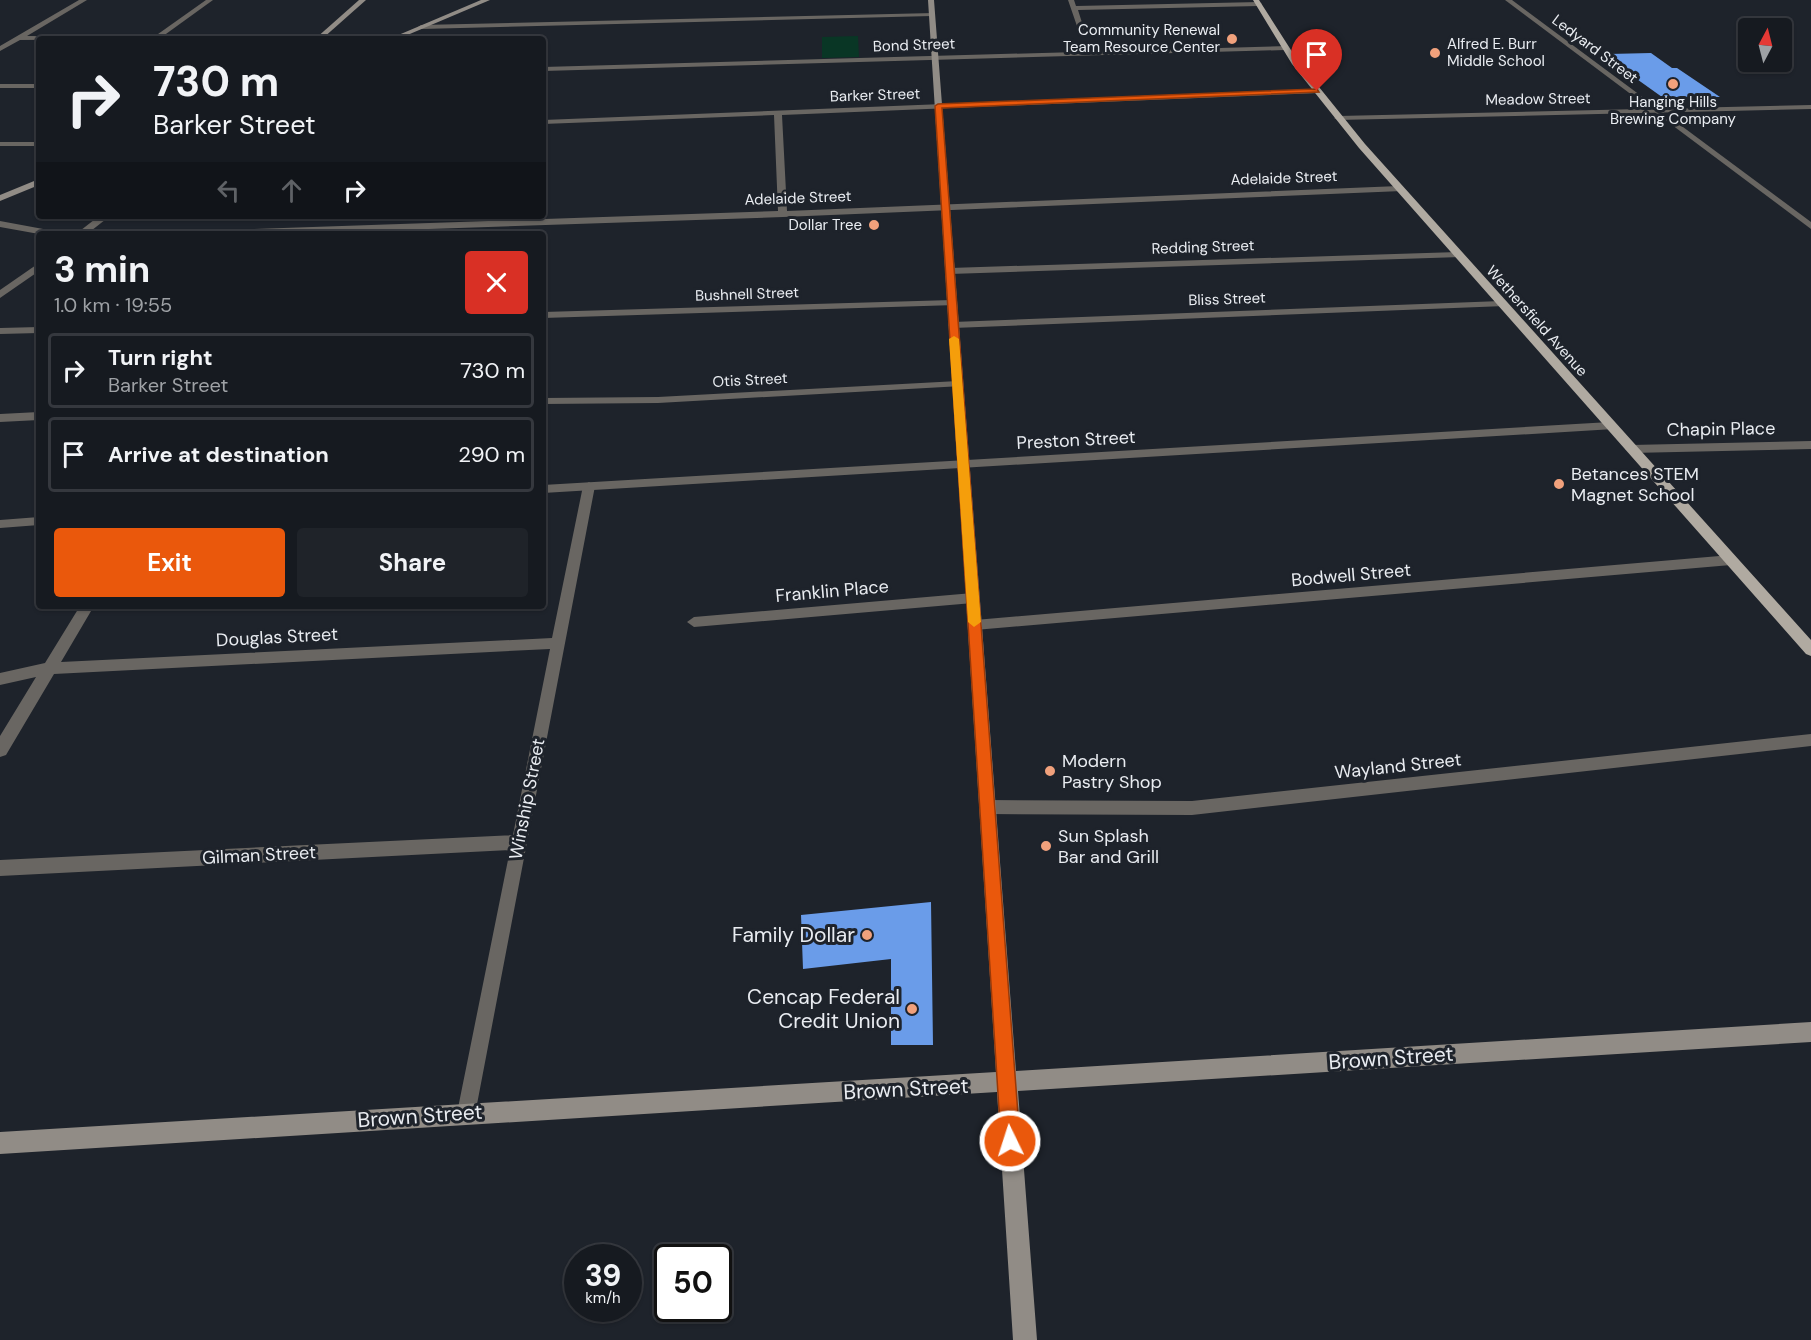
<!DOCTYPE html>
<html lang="en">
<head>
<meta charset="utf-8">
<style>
	:root { --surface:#161a20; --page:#1f2329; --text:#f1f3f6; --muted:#9ea1a5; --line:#35383e; --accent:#ea580c }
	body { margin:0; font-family:"DM Sans",sans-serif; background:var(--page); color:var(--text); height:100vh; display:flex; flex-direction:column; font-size:22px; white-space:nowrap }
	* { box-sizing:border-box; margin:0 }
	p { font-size:20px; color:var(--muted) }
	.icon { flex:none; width:33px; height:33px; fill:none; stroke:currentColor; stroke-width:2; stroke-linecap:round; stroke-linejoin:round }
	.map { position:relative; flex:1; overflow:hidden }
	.sheet { position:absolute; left:36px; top:231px; width:510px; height:378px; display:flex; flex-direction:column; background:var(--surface); border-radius:6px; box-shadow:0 2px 4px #0004,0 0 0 2px var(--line) }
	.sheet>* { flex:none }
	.top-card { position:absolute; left:36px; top:36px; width:510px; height:183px; border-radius:6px; box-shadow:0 2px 4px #0004,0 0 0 2px var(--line); background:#161a20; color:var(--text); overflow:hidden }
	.needle { width:39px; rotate:7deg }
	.fabs { position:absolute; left:1738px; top:18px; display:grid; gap:12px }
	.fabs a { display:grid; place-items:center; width:54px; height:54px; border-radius:6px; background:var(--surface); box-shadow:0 2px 4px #0004,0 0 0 2px var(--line); font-size:30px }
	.speed { position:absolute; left:564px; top:1244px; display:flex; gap:12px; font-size:30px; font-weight:700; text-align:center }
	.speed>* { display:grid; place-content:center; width:78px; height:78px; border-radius:50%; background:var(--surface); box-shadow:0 2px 4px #0004,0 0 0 2px var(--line); line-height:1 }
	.speed small { font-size:15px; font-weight:400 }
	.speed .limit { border:3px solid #111; border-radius:9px; background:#fff; color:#111 }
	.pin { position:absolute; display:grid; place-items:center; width:51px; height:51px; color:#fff; margin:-62px -26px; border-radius:50% 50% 50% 0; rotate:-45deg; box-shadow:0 0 6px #0007 }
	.pin .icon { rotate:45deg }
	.me { position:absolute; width:66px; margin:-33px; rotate:356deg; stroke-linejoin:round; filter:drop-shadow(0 0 4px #0008) }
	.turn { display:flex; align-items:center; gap:21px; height:126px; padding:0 18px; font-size:27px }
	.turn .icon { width:78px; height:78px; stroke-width:2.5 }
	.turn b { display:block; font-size:42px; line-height:51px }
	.lanes { display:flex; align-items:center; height:57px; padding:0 18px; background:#0003; justify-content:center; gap:30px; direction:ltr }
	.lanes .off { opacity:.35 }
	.round { display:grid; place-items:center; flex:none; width:63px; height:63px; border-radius:6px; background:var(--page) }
	.headline { display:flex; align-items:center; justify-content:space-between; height:102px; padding:0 18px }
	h1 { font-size:36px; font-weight:700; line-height:45px }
	.primary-button { display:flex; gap:12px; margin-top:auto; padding:12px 18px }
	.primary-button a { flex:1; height:69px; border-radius:6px; background:var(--accent); color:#fff; font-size:24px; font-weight:700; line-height:69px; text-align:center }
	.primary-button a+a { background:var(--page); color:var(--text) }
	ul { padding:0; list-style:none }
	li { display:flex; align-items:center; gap:18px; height:75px; margin:0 12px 9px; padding:0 6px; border:3px solid var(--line); border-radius:6px }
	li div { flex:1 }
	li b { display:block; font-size:22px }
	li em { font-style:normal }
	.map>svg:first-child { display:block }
	.green { fill:#093625 }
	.building { fill:#6a9ce9 }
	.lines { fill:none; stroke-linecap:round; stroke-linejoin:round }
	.minor { fill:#696662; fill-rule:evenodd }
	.tertiary { fill:#696662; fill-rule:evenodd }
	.secondary { fill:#918c86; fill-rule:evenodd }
	.primary { fill:#b0aaa1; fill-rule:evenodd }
	.route { fill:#ea580c; stroke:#983908; stroke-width:1.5 }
	.slow { fill:#f59e0b }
	.poi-dot { fill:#f1a17c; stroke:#1e232b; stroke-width:2 }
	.labels { text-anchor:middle; stroke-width:6; stroke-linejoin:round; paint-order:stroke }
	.far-poi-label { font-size:15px; fill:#e9ecf1; stroke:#1e232b; text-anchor:end }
	.far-street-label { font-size:15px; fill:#e9ecf1; stroke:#1e232b }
	.street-label { font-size:18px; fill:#e9ecf1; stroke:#1e232b }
	.poi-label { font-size:18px; fill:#e9ecf1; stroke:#1e232b; text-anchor:start }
	.near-poi-label { font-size:21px; fill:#e9ecf1; stroke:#1e232b; text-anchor:end }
	.near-street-label { font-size:21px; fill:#e9ecf1; stroke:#1e232b }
</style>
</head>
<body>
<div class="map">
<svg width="1811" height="1340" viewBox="0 0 1811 1340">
	<rect width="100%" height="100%" fill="#1e232b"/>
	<polygon class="green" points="858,36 859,57 822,58 822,37"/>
	<g class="building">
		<polygon points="1651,53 1672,68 1677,68 1720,97 1662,97 1627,72 1632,72 1609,54"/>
		<polygon points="931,902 933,1045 891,1045 891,959 803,969 801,915"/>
	</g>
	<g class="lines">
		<g class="minor">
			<polygon points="79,0 87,0 27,36 145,37 148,39 20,40 0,51 0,46"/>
			<polygon points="206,0 213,0 159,39 151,39"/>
			<polygon points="1068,0 1074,0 1076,6 1259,2 1262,4 1259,6 1078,10 1084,29 1081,31 1078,29"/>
			<polygon points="1505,0 1512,0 1811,222 1811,229"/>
			<polygon points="934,13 932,16 421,29 418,27 421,25"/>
			<polygon points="1288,46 1285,50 543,71 543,67"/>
			<rect x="0" y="84" width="39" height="4"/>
			<polygon points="1317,89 1321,91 1320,93 782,115 787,211 1399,186 1402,187 1402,191 783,217 282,234 194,234 199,231 778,211 774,115 543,124 543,120"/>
			<rect x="0" y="142" width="39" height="4"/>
			<polygon points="0,221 54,231 59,234 39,234 0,227"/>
			<polygon points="1458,252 1463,255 1461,257 950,274 945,271 950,268"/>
			<polygon points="952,300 957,303 956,305 543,318 543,312"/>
			<polygon points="1501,301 1505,302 1505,306 953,328 948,325 953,322"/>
			<polygon points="39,327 39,333 0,334 0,328"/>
			<polygon points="958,381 962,382 962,386 658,403 543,404 543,398 658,397"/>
			<polygon points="39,412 39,420 0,422 0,414"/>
			<polygon points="1811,441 1811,449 1631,453 1625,449 1631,445"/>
			<polygon points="589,482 595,486 474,1120 467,1123 460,1120 457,1113 510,850 0,876 0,860 513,835 550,649 54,674 6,755 0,757 0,736 36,677 0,685 0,673 45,663 80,606 94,606 61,662 552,638 583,486"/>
			<polygon points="1731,555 1738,560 1731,565 975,630 968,625 975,620"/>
			<polygon points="973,593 980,598 973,603 694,627 687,622 694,617"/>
			<polygon points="1811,734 1811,746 1192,815 987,814 981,812 979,807 981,802 987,800 1192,801"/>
		</g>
		<g class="tertiary">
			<polygon points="1811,105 1811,109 1338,120 1334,118 1338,116"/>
			<polygon points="99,216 110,216 87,234 76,234"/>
			<polygon points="39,263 39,271 0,298 0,290"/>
			<polygon points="1610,422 1616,426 1614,429 543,493 543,485"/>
			<polygon points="39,517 39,525 0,528 0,520"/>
		</g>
		<g class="secondary">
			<polygon points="359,0 366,0 322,39 315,39"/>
			<polygon points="481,0 490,0 398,39 389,39"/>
			<polygon points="928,0 934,0 1016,1071 1811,1022 1811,1042 1018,1091 1037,1340 1013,1340 997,1092 0,1154 0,1132 996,1072"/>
			<polygon points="39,179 39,185 0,201 0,195"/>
		</g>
		<polygon class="primary" points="1253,0 1259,0 1298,61 1365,144 1811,640 1811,656 1806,654 1359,148 1292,64"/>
	</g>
	<polygon class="route" points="1317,89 1319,92 942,108 1020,1141 1017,1147 1010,1150 1004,1147 1001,1141 935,106 938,104"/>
	<polygon class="slow" points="954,336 959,339 981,622 974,627 968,622 949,339"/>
	<g class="poi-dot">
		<circle cx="1232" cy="39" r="6"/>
		<circle cx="1435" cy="53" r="6"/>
		<circle cx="1673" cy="84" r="6"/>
		<circle cx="874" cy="225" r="6"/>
		<circle cx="1559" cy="484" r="6"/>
		<circle cx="1050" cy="771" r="6"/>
		<circle cx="1046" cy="846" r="6"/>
		<circle cx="867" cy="935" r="6"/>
		<circle cx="912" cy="1009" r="6"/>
	</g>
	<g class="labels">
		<g class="far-poi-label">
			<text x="1220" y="35">Community Renewal<tspan x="1220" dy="17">Team Resource Center</tspan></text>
			<text x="1447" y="49" text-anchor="start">Alfred E. Burr<tspan x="1447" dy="17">Middle School</tspan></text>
			<text x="1673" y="107" text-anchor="middle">Hanging Hills<tspan x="1673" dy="17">Brewing Company</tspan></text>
			<text x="862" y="230">Dollar Tree</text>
		</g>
		<g class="far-street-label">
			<text transform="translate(914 45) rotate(-2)" y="5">Bond Street</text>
			<text transform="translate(1595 49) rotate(37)" y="5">Ledyard Street</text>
			<text transform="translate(875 95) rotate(-2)" y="5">Barker Street</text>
			<text transform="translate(1538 99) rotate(-1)" y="5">Meadow Street</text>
			<text transform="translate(1284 178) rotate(-2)" y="5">Adelaide Street</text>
			<text transform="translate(798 198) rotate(-2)" y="5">Adelaide Street</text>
			<text transform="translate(1203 247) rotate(-2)" y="5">Redding Street</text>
			<text transform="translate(747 294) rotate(-2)" y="5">Bushnell Street</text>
			<text transform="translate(1227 299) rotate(-2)" y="5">Bliss Street</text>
			<text transform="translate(1537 321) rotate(48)" y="5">Wethersfield Avenue</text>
			<text transform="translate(750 380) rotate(-3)" y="5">Otis Street</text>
		</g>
		<g class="street-label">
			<text transform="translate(1721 429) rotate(-1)" y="6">Chapin Place</text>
			<text transform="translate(1076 440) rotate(-3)" y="6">Preston Street</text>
			<text transform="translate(1351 575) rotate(-5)" y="6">Bodwell Street</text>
			<text transform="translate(832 591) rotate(-5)" y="6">Franklin Place</text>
			<text transform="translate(277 637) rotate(-3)" y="6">Douglas Street</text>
			<text transform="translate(1398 766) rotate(-6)" y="6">Wayland Street</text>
			<text transform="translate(527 799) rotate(-79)" y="6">Winship Street</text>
			<text transform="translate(259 855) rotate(-3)" y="6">Gilman Street</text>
		</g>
		<g class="poi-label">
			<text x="1571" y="480">Betances STEM<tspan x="1571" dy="21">Magnet School</tspan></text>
			<text x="1062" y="767">Modern<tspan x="1062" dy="21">Pastry Shop</tspan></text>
			<text x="1058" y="842">Sun Splash<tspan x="1058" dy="21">Bar and Grill</tspan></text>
		</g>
		<g class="near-poi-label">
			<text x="855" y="942">Family Dollar</text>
			<text x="900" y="1004">Cencap Federal<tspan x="900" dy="24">Credit Union</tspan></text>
		</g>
		<g class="near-street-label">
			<text transform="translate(1391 1058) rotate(-4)" y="7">Brown Street</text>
			<text transform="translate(906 1089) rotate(-3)" y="7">Brown Street</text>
			<text transform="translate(420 1116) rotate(-4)" y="7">Brown Street</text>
		</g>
	</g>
</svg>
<div class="fabs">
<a><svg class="needle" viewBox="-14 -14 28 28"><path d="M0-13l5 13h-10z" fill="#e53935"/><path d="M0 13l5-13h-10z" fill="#9ea1a5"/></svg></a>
</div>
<div class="speed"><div>39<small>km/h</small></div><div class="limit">50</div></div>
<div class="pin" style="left:1317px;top:91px;background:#d93025"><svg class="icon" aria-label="arrive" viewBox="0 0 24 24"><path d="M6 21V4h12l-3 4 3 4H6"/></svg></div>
<svg class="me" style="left:1010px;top:1141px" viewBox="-20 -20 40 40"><circle r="17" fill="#ea580c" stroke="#fff" stroke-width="3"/><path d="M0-11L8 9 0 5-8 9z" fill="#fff"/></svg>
<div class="top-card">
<div class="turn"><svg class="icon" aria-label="right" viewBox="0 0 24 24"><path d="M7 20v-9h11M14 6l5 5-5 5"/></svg><div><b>730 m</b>Barker Street</div></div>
<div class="lanes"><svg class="icon off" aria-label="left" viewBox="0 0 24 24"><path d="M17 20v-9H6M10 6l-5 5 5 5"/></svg><svg class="icon off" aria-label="ahead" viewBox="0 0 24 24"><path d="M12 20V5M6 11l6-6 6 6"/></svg><svg class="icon" aria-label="right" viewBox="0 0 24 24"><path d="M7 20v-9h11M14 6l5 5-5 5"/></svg></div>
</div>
<section class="sheet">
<div class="headline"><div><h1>3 min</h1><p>1.0 km · 19:55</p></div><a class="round" style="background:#d93025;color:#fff"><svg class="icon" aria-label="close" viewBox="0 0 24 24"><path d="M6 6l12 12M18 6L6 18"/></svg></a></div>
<ul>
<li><svg class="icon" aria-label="right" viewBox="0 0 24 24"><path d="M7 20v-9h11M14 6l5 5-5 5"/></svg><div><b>Turn right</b><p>Barker Street</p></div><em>730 m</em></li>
<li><svg class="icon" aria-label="arrive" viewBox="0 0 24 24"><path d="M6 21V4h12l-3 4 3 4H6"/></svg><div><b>Arrive at destination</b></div><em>290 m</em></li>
</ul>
<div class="primary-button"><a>Exit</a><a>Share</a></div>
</section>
</div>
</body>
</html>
